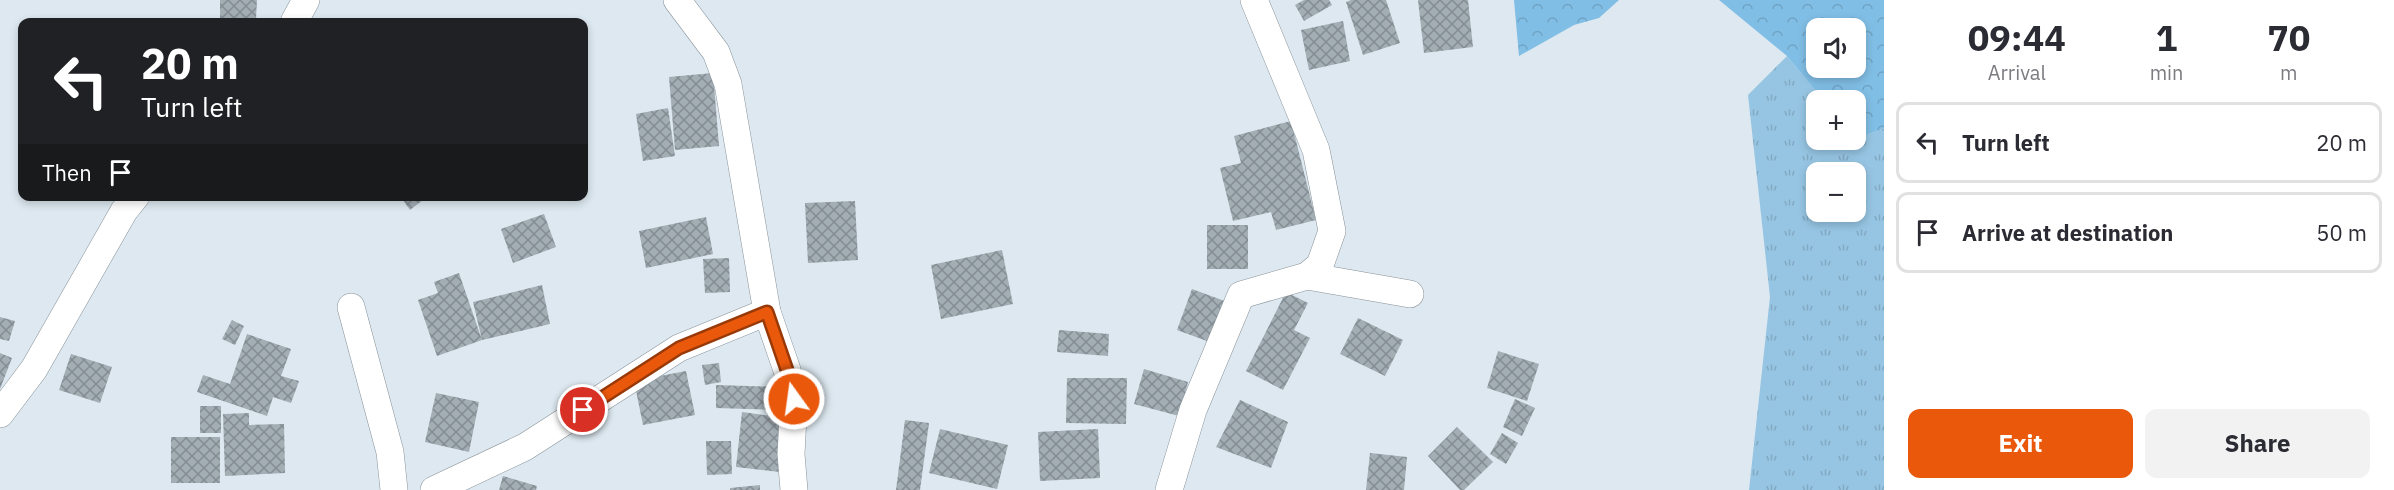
<!DOCTYPE html>
<html lang="en">
<head>
<meta charset="utf-8">
<style>
	:root { --surface:#fff; --page:#f2f2f3; --text:#2b2b33; --muted:#7c7c81; --line:#e1e1e2; --accent:#ea580c }
	body { margin:0; font-family:"IBM Plex Sans",sans-serif; background:var(--page); color:var(--text); height:100vh; display:flex; flex-direction:column; font-size:22px; white-space:nowrap }
	* { box-sizing:border-box; margin:0 }
	p { font-size:20px; color:var(--muted) }
	.icon { flex:none; width:33px; height:33px; fill:none; stroke:currentColor; stroke-width:2; stroke-linecap:round; stroke-linejoin:round }
	.map { position:relative; flex:1; overflow:hidden }
	.drawer { display:flex; flex-direction:column; background:var(--surface); width:510px }
	.drawer>* { flex:none }
	.guide { position:absolute; left:18px; top:18px; width:570px; height:183px; border-radius:12px; box-shadow:0 3px 9px #0003; background:#202124; color:#fff; overflow:hidden }
	.tools { position:absolute; left:1806px; top:18px; display:grid; gap:12px }
	.tools a { display:grid; place-items:center; width:60px; height:60px; border-radius:12px; background:var(--surface); box-shadow:0 3px 9px #0003; font-size:30px }
	.pin { position:absolute; display:grid; place-items:center; width:51px; height:51px; color:#fff; margin:-26px; border:3px solid #fff; border-radius:50%; box-shadow:0 2px 6px #0007 }
	.me { position:absolute; width:66px; margin:-33px; rotate:346deg; stroke-linejoin:round; filter:drop-shadow(0 0 4px #0008) }
	.turn { display:flex; align-items:center; gap:21px; height:126px; padding:0 24px; font-size:27px }
	.turn .icon { width:78px; height:78px; stroke-width:2.5 }
	.turn b { display:block; font-size:42px; line-height:51px }
	.then { display:flex; align-items:center; height:57px; padding:0 24px; background:#0003; gap:12px; font-size:22px }
	.eta { display:flex; justify-content:space-evenly; align-items:center; height:102px; text-align:center }
	.eta b { font-size:36px; font-weight:800; line-height:42px }
	.primary-button { display:flex; gap:12px; margin-top:auto; padding:12px 24px }
	.primary-button a { flex:1; height:69px; border-radius:12px; background:var(--accent); color:#fff; font-size:24px; font-weight:800; line-height:69px; text-align:center }
	.primary-button a+a { background:var(--page); color:var(--text) }
	ul { padding:0; list-style:none }
	li { display:flex; align-items:center; gap:18px; height:81px; margin:0 12px 9px; padding:0 12px; border:3px solid var(--line); border-radius:12px }
	li div { flex:1 }
	li b { display:block; font-size:22px }
	li em { font-style:normal }
	main { display:flex; flex:1; min-height:0 }
	.map>svg:first-child { display:block }
	.grass { fill:url(#grass-tufts); fill-rule:evenodd }
	.forest { fill:url(#forest-crowns); fill-rule:evenodd }
	.building { fill:url(#building-cross-hatch) }
	.lines { fill:none; stroke-linecap:round; stroke-linejoin:round }
	.street-casing { stroke:#89939a; stroke-width:28 }
	.street { stroke:#fff; stroke-width:27 }
	.route-casing { stroke:#983908; stroke-width:15 }
	.route { stroke:#ea580c; stroke-width:10 }
</style>
</head>
<body>
<main>
<div class="map">
<svg width="1884" height="490" viewBox="0 0 1884 490">
	<defs>
		<pattern id="grass-tufts" width="24" height="20" patternUnits="userSpaceOnUse" patternTransform="scale(1.5)"><rect width="24" height="20" fill="#96c5e3"/><path d="M3 7l-1-3M5 7V3M7 7l1-3M15 17l-1-3M17 17v-4M19 17l1-3" fill="none" stroke="#81a9c2"/></pattern>
		<pattern id="forest-crowns" width="20" height="18" patternUnits="userSpaceOnUse" patternTransform="scale(1.5)"><rect width="20" height="18" fill="#81bee5"/><path d="M2 6a3 3 0 1 1 6 0M12 15a3 3 0 1 1 6 0" fill="none" stroke="#6fa3c4"/></pattern>
		<pattern id="building-cross-hatch" width="8" height="8" patternUnits="userSpaceOnUse" patternTransform="scale(1.5)"><rect width="8" height="8" fill="#a2adb4"/><path d="M0 0l8 8M0 8l8-8" fill="none" stroke="#838c92"/></pattern>
	</defs>
	<rect width="100%" height="100%" fill="#dde8f0"/>
	<path class="grass" d="M1787 56 1823 100H1816V140H1855L1884 128V490H1749L1770 297 1748 95ZM1816 172H1856V212H1816Z"/>
	<g class="forest">
		<polygon points="1514,0 1619,0 1599,18 1574,25 1519,56"/>
		<path d="M1719 0H1884V128L1855 140 1856 100H1823L1787 56ZM1816 28H1856V68H1816Z"/>
	</g>
	<g class="building">
		<polygon points="220,0 257,0 256,19 220,18"/>
		<polygon points="1304,0 1329,0 1332,5 1304,21 1295,5"/>
		<polygon points="1351,0 1386,0 1400,43 1363,55 1346,2"/>
		<polygon points="1418,0 1468,0 1473,47 1424,53"/>
		<polygon points="1343,21 1350,61 1309,70 1301,30"/>
		<polygon points="713,73 719,146 675,150 669,77"/>
		<polygon points="668,108 675,156 643,161 636,114"/>
		<polygon points="1291,121 1316,220 1276,230 1271,212 1233,221 1220,168 1241,163 1234,136"/>
		<polygon points="400,196 428,196 410,210"/>
		<polygon points="855,201 858,260 808,263 805,203"/>
		<polygon points="544,214 556,247 513,263 501,229"/>
		<polygon points="706,217 713,254 646,268 639,231"/>
		<rect x="1207" y="225" width="41" height="44"/>
		<polygon points="1002,250 1013,304 941,319 931,265"/>
		<polygon points="729,258 730,292 705,293 703,259"/>
		<polygon points="459,273 482,340 437,356 418,300 438,293 434,282"/>
		<polygon points="542,285 550,324 482,340 473,302"/>
		<polygon points="1192,289 1230,303 1215,344 1177,330"/>
		<polygon points="1286,292 1308,303 1294,330 1310,338 1283,390 1246,371"/>
		<polygon points="0,317 15,321 9,341 0,339"/>
		<polygon points="1358,318 1403,340 1385,376 1340,354"/>
		<polygon points="232,320 244,326 235,345 222,339"/>
		<polygon points="1059,330 1109,334 1108,356 1057,352"/>
		<polygon points="247,334 291,349 281,376 299,381 291,403 273,397 267,416 197,392 203,375 230,384"/>
		<polygon points="1498,351 1539,364 1527,401 1487,388"/>
		<polygon points="0,353 12,358 0,389"/>
		<polygon points="71,354 112,367 100,403 59,390"/>
		<polygon points="719,363 721,382 705,385 702,365"/>
		<polygon points="1144,369 1188,382 1179,416 1134,404"/>
		<polygon points="686,371 695,415 643,425 634,381"/>
		<polygon points="1067,378 1127,378 1126,424 1066,423"/>
		<polygon points="716,385 783,387 782,410 716,408"/>
		<polygon points="436,393 479,402 469,452 425,442"/>
		<polygon points="1515,399 1535,408 1522,436 1503,427"/>
		<polygon points="1240,400 1288,422 1271,468 1216,447"/>
		<rect x="200" y="406" width="21" height="27"/>
		<polygon points="742,412 787,418 780,472 736,467"/>
		<polygon points="249,413 249,425 284,424 285,473 225,476 223,414"/>
		<polygon points="905,420 929,423 920,490 896,490"/>
		<polygon points="1457,427 1493,462 1464,490 1460,490 1428,456"/>
		<polygon points="940,429 1008,445 997,489 929,473"/>
		<polygon points="1098,429 1100,478 1040,481 1038,432"/>
		<polygon points="1502,433 1518,443 1506,464 1490,454"/>
		<rect x="171" y="437" width="49" height="46"/>
		<polygon points="706,441 731,441 732,474 707,475"/>
		<polygon points="1370,453 1407,457 1404,490 1366,490"/>
		<polygon points="503,476 537,486 536,490 499,490"/>
		<polygon points="760,485 760,490 730,490 730,488"/>
	</g>
	<g class="lines">
		<defs>
			<g id="street">
				<polyline points="677,0 716,52 728,84 767,312 787,370 794,399 791,454 794,490"/>
				<polyline points="1254,0 1316,150 1332,231 1320,265 1307,276"/>
				<polyline points="294,22 306,0"/>
				<polyline points="351,307 390,452 394,490"/>
				<polyline points="0,414 34,369 124,211 136,196"/>
				<polyline points="434,490 525,447 679,348 767,312"/>
				<polyline points="1169,490 1193,410 1241,295 1307,276 1410,294"/>
			</g>
		</defs>
		<use href="#street" class="street-casing"/>
		<use href="#street" class="street"/>
	</g>
	<g class="lines">
		<defs>
			<polyline id="route" points="583,410 679,348 767,312 787,370 794,399"/>
		</defs>
		<use href="#route" class="route-casing"/>
		<use href="#route" class="route"/>
	</g>
</svg>
<div class="tools">
<a><svg class="icon" aria-label="sound" viewBox="0 0 24 24"><path d="M4 9h4l5-4v14l-5-4H4zM17 9q2 3 0 6"/></svg></a>
<a>+</a>
<a>−</a>
</div>
<div class="pin" style="left:583px;top:410px;background:#d93025"><svg class="icon" aria-label="arrive" viewBox="0 0 24 24"><path d="M6 21V4h12l-3 4 3 4H6"/></svg></div>
<svg class="me" style="left:794px;top:399px" viewBox="-20 -20 40 40"><circle r="17" fill="#ea580c" stroke="#fff" stroke-width="3"/><path d="M0-11L8 9 0 5-8 9z" fill="#fff"/></svg>
<div class="guide">
<div class="turn"><svg class="icon" aria-label="left" viewBox="0 0 24 24"><path d="M17 20v-9H6M10 6l-5 5 5 5"/></svg><div><b>20 m</b>Turn left</div></div>
<div class="then">Then<svg class="icon" aria-label="arrive" viewBox="0 0 24 24"><path d="M6 21V4h12l-3 4 3 4H6"/></svg></div>
</div>
</div>
<section class="drawer">
<div class="eta">
<div><b>09:44</b><p>Arrival</p></div>
<div><b>1</b><p>min</p></div>
<div><b>70</b><p>m</p></div>
</div>
<ul>
<li><svg class="icon" aria-label="left" viewBox="0 0 24 24"><path d="M17 20v-9H6M10 6l-5 5 5 5"/></svg><div><b>Turn left</b></div><em>20 m</em></li>
<li><svg class="icon" aria-label="arrive" viewBox="0 0 24 24"><path d="M6 21V4h12l-3 4 3 4H6"/></svg><div><b>Arrive at destination</b></div><em>50 m</em></li>
</ul>
<div class="primary-button"><a>Exit</a><a>Share</a></div>
</section>
</main>
</body>
</html>
